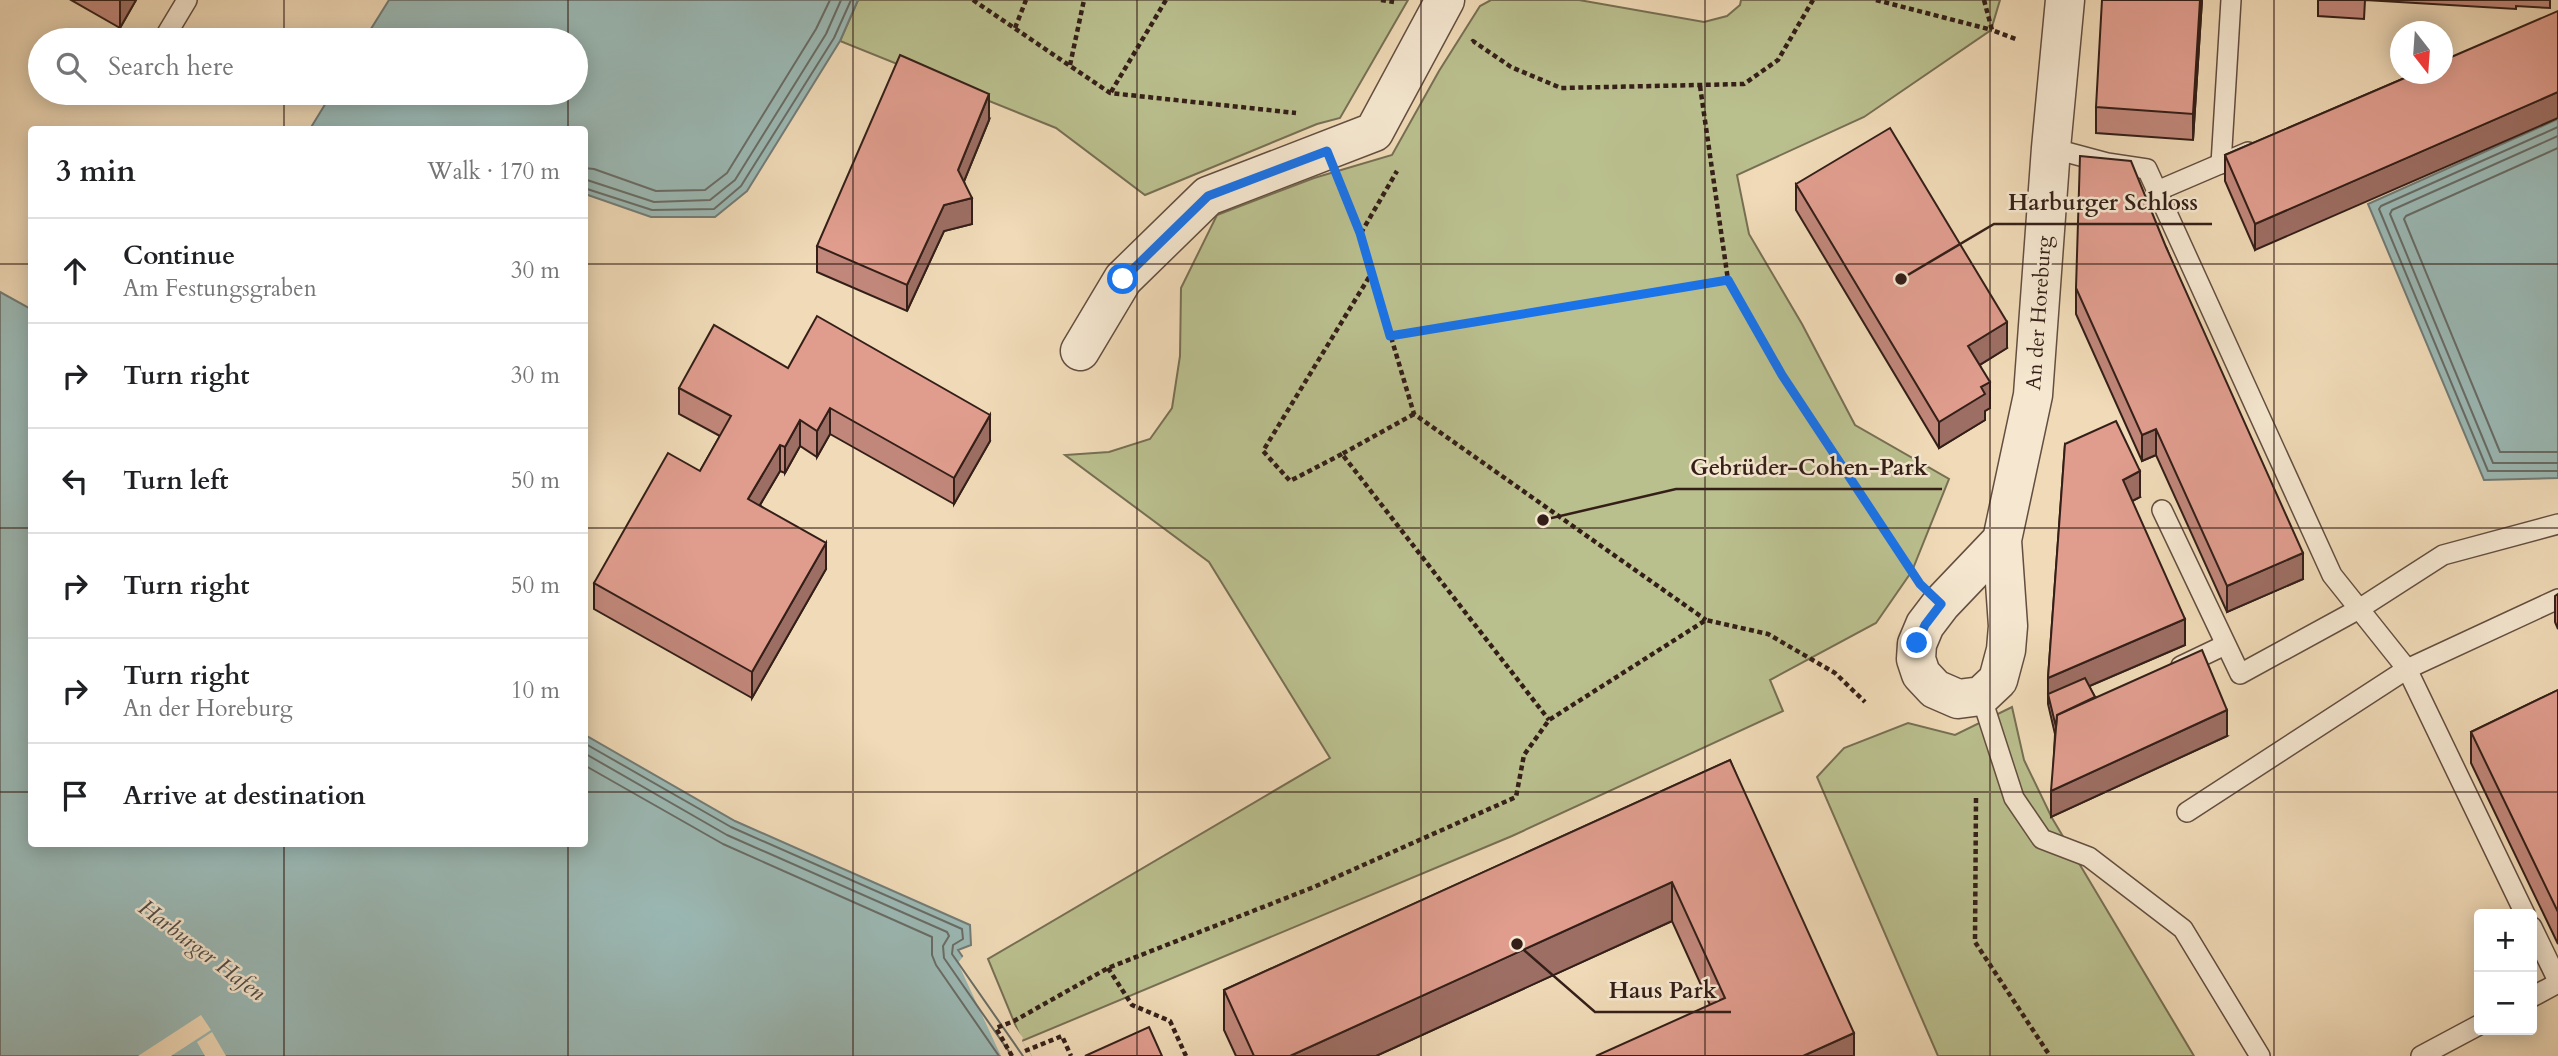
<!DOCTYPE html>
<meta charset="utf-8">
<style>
:root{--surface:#fff;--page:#f2f2f2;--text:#202124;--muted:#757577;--line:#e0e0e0}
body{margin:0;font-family:Cardo,serif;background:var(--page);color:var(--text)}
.controls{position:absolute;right:21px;bottom:21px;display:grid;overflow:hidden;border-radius:7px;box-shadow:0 4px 18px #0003}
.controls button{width:63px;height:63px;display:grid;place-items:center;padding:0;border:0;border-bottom:2px solid var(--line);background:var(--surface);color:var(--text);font:35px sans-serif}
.compass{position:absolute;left:2390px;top:21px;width:63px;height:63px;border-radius:50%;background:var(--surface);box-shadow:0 4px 18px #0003;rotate:163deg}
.stop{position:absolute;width:21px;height:21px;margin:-16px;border:5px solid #1a73e8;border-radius:50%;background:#fff}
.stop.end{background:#1a73e8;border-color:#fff;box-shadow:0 2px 7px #0008}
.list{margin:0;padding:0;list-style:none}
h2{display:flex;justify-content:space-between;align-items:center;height:91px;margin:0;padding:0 28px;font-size:30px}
h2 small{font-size:23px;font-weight:400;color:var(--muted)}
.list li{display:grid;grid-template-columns:46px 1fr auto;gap:21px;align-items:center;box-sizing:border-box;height:105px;padding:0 28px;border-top:2px solid var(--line)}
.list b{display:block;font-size:26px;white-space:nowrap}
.list p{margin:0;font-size:23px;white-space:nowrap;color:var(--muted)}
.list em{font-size:23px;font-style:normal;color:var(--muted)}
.icon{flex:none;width:38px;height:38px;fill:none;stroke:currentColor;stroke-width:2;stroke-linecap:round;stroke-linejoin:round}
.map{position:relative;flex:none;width:2558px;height:1056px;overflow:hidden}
.search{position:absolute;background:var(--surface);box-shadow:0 4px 18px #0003;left:28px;top:28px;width:560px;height:77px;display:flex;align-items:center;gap:18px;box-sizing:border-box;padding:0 24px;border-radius:38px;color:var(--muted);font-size:26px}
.panel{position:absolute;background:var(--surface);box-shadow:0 4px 18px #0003;left:28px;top:126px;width:560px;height:721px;border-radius:7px}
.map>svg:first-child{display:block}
.green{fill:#babf8e;stroke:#776f53;stroke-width:2}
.water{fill:#9bb9b5;stroke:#727b76;stroke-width:2}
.pier{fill:#f0dab7}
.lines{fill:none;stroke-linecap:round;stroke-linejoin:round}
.shore{stroke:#686c66;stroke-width:2}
.service-casing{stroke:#634e40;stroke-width:22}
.minor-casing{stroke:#634e40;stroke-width:41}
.path{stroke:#341f18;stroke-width:4.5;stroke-dasharray:5 3.5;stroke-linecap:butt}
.service{stroke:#f5e7d0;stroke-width:19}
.minor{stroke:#f5e7d0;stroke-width:38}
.wall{fill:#c1877a;stroke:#341f18;stroke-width:2}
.shaded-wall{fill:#9d6e63;stroke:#341f18;stroke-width:2}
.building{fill:#e09d8e;stroke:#341f18;stroke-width:2}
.route{stroke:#1a73e8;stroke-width:9}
.grid{fill:none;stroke:#341f18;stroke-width:2;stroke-opacity:0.55}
.labels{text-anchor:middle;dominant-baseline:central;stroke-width:5;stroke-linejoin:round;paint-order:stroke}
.street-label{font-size:21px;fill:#341f18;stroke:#f5e7d0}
.water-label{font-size:23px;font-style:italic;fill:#534d47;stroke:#f5e7d0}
.leader{fill:none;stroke:#341f18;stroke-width:2.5}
.callout-dot{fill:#341f18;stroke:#f5e7d0;stroke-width:2.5}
.callout-label{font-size:23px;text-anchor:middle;font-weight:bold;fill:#341f18;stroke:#f5e7d0;stroke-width:5;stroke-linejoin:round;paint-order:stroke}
</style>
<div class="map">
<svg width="2558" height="1056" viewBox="0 0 2558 1056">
<rect width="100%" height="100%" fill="#f0dab7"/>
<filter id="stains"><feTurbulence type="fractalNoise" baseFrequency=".00286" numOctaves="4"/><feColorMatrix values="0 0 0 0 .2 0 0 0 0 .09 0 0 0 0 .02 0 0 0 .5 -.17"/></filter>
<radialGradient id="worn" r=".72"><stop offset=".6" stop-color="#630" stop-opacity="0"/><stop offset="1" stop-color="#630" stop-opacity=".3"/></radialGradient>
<g class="green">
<polygon points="858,0 1408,0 1340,118 1317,124 1145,195 1056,128 840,41"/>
<polygon points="1491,0 1579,0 1704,22 1727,16 1740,5 1741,0 2000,0 1991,30 1864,117 1737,175 1749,234 1802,324 1855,425 1949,479 1912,571 1876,623 1770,680 1783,711 1512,836 1022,1041 988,959 1330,758 1209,562 1065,455 1109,452 1150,439 1172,408 1180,356 1181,288 1217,215 1314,178 1392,155 1439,71 1480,6"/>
<polygon points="2012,707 2024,760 2052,818 2194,1056 1938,1056 1817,777 1844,748 1908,723 1955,735"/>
</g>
<g class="water">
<polygon points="389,0 858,0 840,41 747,191 715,217 651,217 585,194 584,130 310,129 332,93 576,93 576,40 364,40"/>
<polygon points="2558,119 2558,478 2484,480 2368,204"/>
<polygon points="0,292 31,309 32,844 584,844 585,735 735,821 970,925 971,945 958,950 1031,1056 0,1056"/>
</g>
<g class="pier">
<polygon points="965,954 1023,1038 1022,1041 1032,1056 1001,1056 958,963"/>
<polygon points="201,1015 211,1030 171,1056 138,1056"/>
<polygon points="212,1032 226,1056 205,1056 197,1042"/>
</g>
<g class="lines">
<g class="shore">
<polyline points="2558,127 2381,206 2379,209 2488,471 2558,471"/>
<polyline points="2558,136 2392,210 2390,214 2493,463 2558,463"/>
<polyline points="2558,148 2406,216 2404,219 2500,452 2558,452"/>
<polyline points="584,168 594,169 656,191 705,190 727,173 816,29 830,0"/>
<polyline points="584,179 654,202 710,200 735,180 826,34 841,0"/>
<polyline points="584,188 652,210 714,209 741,186 834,38 851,0"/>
<polyline points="584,743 731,827 962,929 963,939 953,945 952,954 1023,1056"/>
<polyline points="584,753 727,835 947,932 949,936 943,946 944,958 1012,1056"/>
<polyline points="584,765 723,844 932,937 932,955 936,965 999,1056"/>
</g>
<defs>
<g id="service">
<polyline points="163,40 187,0"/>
<polyline points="2051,148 2107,163 2147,169 2332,575 2407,669 2525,914"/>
<polyline points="2221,164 2231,0"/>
<polyline points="2157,191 2248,152"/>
<polyline points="2162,510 2240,674 2359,609 2443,555 2558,524"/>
<polyline points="2181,666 2225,645"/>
<polyline points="1981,696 2014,798 2042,839 2089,857 2183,929 2260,1056"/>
<polyline points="2187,812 2407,669 2558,599"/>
<polyline points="2532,927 2558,981"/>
<polyline points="2532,997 2558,983"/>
<polyline points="2421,1056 2479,1025"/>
</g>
<g id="minor">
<polyline points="1080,351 1123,279 1208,196 1374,132 1445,0"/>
<polyline points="2002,540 1941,604 1925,625 1917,644 1916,659 1921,674 1935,689 1958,699 1981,696 1998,680 2006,650 2008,626 2002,540 2033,395 2051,148 2065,0"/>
</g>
</defs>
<use href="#service" class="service-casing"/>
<use href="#minor" class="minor-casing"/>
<g class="path">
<polyline points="973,0 1110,93 1296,113"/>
<polyline points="1381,0 1394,2"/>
<polyline points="1876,0 1992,30"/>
<polyline points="1984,0 1992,30 2018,40"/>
<polyline points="1015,28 1026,0"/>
<polyline points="1472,42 1473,41 1511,67 1561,88 1744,84 1778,60 1813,0"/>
<polyline points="1070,65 1084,0"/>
<polyline points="1700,86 1728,280"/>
<polyline points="1111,92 1166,0"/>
<polyline points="1344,192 1360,233 1414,414 1706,620"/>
<polyline points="1361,233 1397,171"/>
<polyline points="1390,336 1728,280 1782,375 1912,572"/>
<polyline points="1414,414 1342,454 1549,720"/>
<polyline points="1342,454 1290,481 1263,451 1371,274"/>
<polyline points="1976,798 1975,942 2050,1056"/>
<polyline points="1108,968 1132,1005 1170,1021 1186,1056"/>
<polyline points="1025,1051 1062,1036 1071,1056"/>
<polyline points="1012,1056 996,1028 1014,1021 1108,968 1314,887 1516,797 1524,755 1549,720 1706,620 1768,634 1835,673 1865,702"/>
</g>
<use href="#service" class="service"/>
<use href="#minor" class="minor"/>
</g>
<g class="wall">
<polygon points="71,0 136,0 120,28"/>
<polygon points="2202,0 2193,140 2096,133 2096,107"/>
<polygon points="2318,0 2550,0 2550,8 2516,6 2516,9 2365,0 2364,19 2318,16"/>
<polygon points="2414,74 2255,250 2225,181 2225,155"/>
<polygon points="989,120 964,181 972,224 944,231 907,311 817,272 817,246"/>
<polygon points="1796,184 2007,348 1980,365 1990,408 1985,411 1985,420 1939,448 1796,210"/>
<polygon points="2166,247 2303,579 2227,612 2156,455 2142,461 2076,314 2076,288"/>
<polygon points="788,368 990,441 954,504 830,434 817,457 800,446 785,473 780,471 760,505 826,569 752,698 594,609 594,583 700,471 720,436 679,414 679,388"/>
<polygon points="2065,444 2140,497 2132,501 2185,645 2089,686 2095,697 2227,736 2051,817 2055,734 2048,704 2048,678"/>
<polygon points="2558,594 2558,629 2555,622 2555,596"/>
<polygon points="2558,690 2558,944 2471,763 2471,732"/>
<polygon points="1730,760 1854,1056 1710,1005 1672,921 1376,1056 1236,1056 1224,1030 1224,990"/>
</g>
<g class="shaded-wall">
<polygon points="120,0 136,0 120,28"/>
<polygon points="2200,0 2202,0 2193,140 2193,114"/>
<polygon points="2558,92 2558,118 2255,250 2255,224"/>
<polygon points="989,94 989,120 958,196 958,170"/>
<polygon points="972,198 972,224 944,231 907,311 907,285 944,205"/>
<polygon points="2007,322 2007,348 1968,372 1968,346"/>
<polygon points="1990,382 1990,408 1985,411 1985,420 1939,448 1939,422 1981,387"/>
<polygon points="830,408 830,434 817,457 817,431"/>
<polygon points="990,415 990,441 954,504 954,478"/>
<polygon points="800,420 800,446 785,473 785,447"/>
<polygon points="2156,429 2156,455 2142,461 2142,435"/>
<polygon points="780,445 780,471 748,525 748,499"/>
<polygon points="2140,471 2140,497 2123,506 2123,480"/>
<polygon points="826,543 826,569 752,698 752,672"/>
<polygon points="2303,553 2303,579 2227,612 2227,586"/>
<polygon points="2185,619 2185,645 2050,703 2048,694 2048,678"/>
<polygon points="2227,710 2227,736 2051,817 2051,791"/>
<polygon points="1672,882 1672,921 1376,1056 1290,1056"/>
<polygon points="1854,1033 1854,1056 1803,1056"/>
</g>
<g class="building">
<polygon points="2102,0 2200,0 2193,114 2096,107"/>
<polygon points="2558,11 2558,92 2255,224 2225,155 2414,74 2442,74 2442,61"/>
<polygon points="900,55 989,94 958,170 972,198 944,205 907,285 817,246"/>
<polygon points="1890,128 2007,322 1968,346 1990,382 1981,387 1985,394 1939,422 1796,184"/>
<polygon points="2080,156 2131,161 2166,247 2303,553 2227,586 2156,429 2142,435 2076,288"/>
<polygon points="817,316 990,415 954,478 830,408 817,431 800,420 785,447 780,445 748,499 826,543 752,672 594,583 668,453 700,471 731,416 679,388 714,325 788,368"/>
<polygon points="2116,421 2140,471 2123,480 2185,619 2048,678 2065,444"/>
<polygon points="2202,650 2227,710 2051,791 2057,715"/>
<polygon points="2085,678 2095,697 2057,715 2056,727 2048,694"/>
<polygon points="2558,690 2558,912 2471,732"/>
<polygon points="1730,760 1854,1033 1803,1056 1596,1056 1725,998 1672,882 1290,1056 1254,1056 1224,990"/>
<polygon points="1149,1027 1162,1056 1085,1056"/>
</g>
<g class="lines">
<polyline class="route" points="1123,279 1208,196 1327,151 1360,233 1390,336 1728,280 1782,375 1920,584 1941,604 1925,625 1917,643"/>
</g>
<path class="grid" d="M284,0v40M568,0v40M853,0v1056M1137,0v1056M1421,0v1056M1705,0v1056M1990,0v1056M2274,0v1056M284,93v37M568,93v37M0,264h32M584,264h1974M0,528h32M584,528h1974M0,792h32M584,792h1974M284,844v212M568,844v212"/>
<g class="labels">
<g class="street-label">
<text transform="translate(2039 313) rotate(-86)">An der Horeburg</text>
</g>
<g class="water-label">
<text transform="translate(202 950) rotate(37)">Harburger Hafen</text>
</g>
</g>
<path class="leader" d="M1901 279L1994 224H2212M1543 520L1676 489H1942M1517 944L1595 1012H1731"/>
<g class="callout-dot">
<circle cx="1901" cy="279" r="7"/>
<circle cx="1543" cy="520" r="7"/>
<circle cx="1517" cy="944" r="7"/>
</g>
<g class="callout-label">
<text x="2103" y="210">Harburger Schloss</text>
<text x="1809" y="475">Gebrüder-Cohen-Park</text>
<text x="1663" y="998">Haus Park</text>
</g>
<rect width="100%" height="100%" filter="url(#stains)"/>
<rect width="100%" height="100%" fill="url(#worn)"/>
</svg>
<div class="controls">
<button>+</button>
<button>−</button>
</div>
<svg class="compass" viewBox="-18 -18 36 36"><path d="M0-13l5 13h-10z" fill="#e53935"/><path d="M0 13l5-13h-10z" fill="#757577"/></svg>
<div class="stop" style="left:1123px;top:279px"></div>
<div class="stop end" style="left:1917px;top:643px"></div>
<div class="search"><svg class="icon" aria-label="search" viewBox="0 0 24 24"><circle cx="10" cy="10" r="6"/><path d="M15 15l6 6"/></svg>Search here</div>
<section class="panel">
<h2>3 min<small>Walk · 170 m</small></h2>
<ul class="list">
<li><svg class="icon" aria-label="ahead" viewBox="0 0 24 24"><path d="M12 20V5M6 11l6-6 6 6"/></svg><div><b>Continue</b><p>Am Festungsgraben</p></div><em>30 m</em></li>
<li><svg class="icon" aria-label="right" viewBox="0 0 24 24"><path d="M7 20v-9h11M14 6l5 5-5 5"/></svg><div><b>Turn right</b></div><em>30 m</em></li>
<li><svg class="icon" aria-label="left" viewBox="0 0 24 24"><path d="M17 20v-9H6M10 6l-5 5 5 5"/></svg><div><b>Turn left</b></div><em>50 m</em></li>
<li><svg class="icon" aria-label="right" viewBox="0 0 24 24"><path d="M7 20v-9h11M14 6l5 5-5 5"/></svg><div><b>Turn right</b></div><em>50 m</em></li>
<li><svg class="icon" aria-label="right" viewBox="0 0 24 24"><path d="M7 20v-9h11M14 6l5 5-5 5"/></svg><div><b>Turn right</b><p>An der Horeburg</p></div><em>10 m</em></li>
<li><svg class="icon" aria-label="arrive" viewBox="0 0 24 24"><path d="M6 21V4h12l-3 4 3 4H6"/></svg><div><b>Arrive at destination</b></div></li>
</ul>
</section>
</div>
